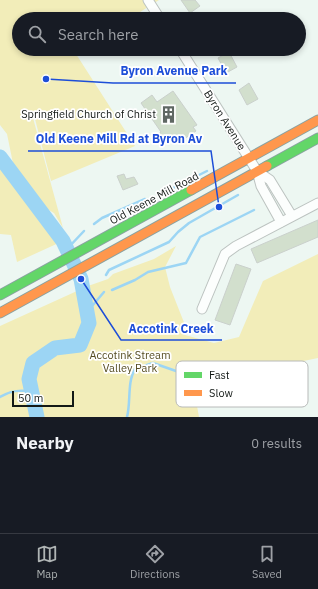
<!DOCTYPE html>
<style>
:root{--surface:#171b24;--page:#20242c;--text:#f1f3f6;--muted:#9ea1a6;--line:#363941;--accent:#afb4b4}
body{margin:0;font-family:"IBM Plex Sans",sans-serif;background:var(--page);color:var(--text)}
.scale{position:absolute;left:12px;bottom:10px;width:62px;box-sizing:border-box;padding-left:4px;border:2px solid #131916;border-top:0;font-size:11px;line-height:14px;white-space:nowrap;color:#131916;-webkit-text-stroke:3px #fff;paint-order:stroke}
.list{margin:0;padding:0;list-style:none}
h2{display:flex;justify-content:space-between;align-items:center;height:52px;margin:0;padding:0 16px;font-size:17px}
h2 small{font-size:13px;font-weight:400;color:var(--muted)}
.icon{flex:none;width:22px;height:22px;fill:none;stroke:currentColor;stroke-width:2;stroke-linecap:round;stroke-linejoin:round}
.map{position:relative;flex:none;width:318px;height:417px;overflow:hidden}
.search{position:absolute;background:var(--surface);box-shadow:0 2px 6px #0003;left:12px;right:12px;top:12px;height:44px;display:flex;align-items:center;gap:10px;box-sizing:border-box;padding:0 14px;border-radius:22px;color:var(--muted);font-size:15px}
.sheet{height:116px;background:var(--surface)}
nav{display:flex;justify-content:space-around;align-items:center;box-sizing:border-box;height:56px;border-top:1px solid var(--line);background:var(--surface);font-size:11px;color:var(--muted)}
nav a{display:grid;justify-items:center;gap:2px}
nav .on{color:var(--accent)}
.map>svg:first-child{display:block}
.green{fill:#f2edb9}
.lines{fill:none;stroke-linecap:round;stroke-linejoin:round}
.stream{stroke:#9cd5f4;stroke-width:2.5}
.river{stroke:#9cd5f4;stroke-width:15}
.building{fill:#d2dfcd;stroke:#cad0cc}
.street-casing{stroke:#bcc3c0;stroke-width:11}
.fast-casing{stroke:#8aa2a1;stroke-width:11}
.slow-casing{stroke:#8aa2a1;stroke-width:11}
.street{stroke:#fcfefd;stroke-width:9}
.fast{stroke:#63d668;stroke-width:9}
.slow{stroke:#ff974d;stroke-width:9}
.labels{text-anchor:middle;dominant-baseline:central;stroke-width:3.5;stroke-linejoin:round;paint-order:stroke}
.poi-label{font-size:11px;fill:#131916;stroke:#fff;text-anchor:end}
.street-label{font-size:11px;fill:#131916;stroke:#fff}
.park-label{font-size:11px;fill:#564d22;stroke:#fff}
.key{fill:#fff;stroke:#b8bab9;stroke-width:1}
.key-label{font-size:11px;fill:#131916}
.leader{fill:none;stroke:#1d4ed8;stroke-width:1.5}
.callout-dot{fill:#1d4ed8;stroke:#fff;stroke-width:1.5}
.callout-label{font-size:12px;text-anchor:middle;font-weight:bold;fill:#1d4ed8;stroke:#fff;stroke-width:3.5;stroke-linejoin:round;paint-order:stroke}
</style>
<div class="map">
<svg width="318" height="417" viewBox="0 0 318 417">
<rect width="100%" height="100%" fill="#edf7f2"/>
<g class="green">
<polygon points="0,0 159,0 129,19 19,19 19,49 83,49 76,54 135,146 51,181 35,119 33,118 63,228 54,213 37,203 63,241 17,262 11,235 0,234 0,158 17,183 7,134 0,125"/>
<polygon points="176,246 165,267 170,287 185,325 185,335 214,343 239,337 263,281 318,254 318,358 193,384 199,417 0,417 0,326 88,286 108,279 113,274 154,259"/>
</g>
<g class="lines">
<g class="stream">
<polyline points="157,193 173,188 207,171"/>
<polyline points="94,224 102,218 145,199"/>
<polyline points="67,249 84,231"/>
<polyline points="106,275 109,270 169,242 178,232 189,223 238,195"/>
<polyline points="112,290 135,280 148,272 186,263 200,237 254,210"/>
<polyline points="87,312 104,292"/>
<path d="M0,397c10,-6 19,-8 32,-5"/>
<path d="M127,417c4,-15 0,-35 8,-48l18,-6 23,8"/>
</g>
<polyline class="river" points="0,157 63,241 81,279 89,323 80,345 55,348 33,363 29,379 37,417"/>
</g>
<g class="building">
<polygon points="181,0 195,0 200,6 190,13"/>
<polygon points="229,52 237,67 226,73 218,58"/>
<polygon points="249,83 258,99 247,105 239,90"/>
<polygon points="173,91 197,125 193,127 196,131 184,139 181,135 169,142 166,138 160,142 156,136 161,132 141,103 152,95 157,102"/>
<polygon points="124,174 126,179 134,177 138,184 123,190 117,176"/>
<polygon points="318,220 318,237 257,263 251,249"/>
<polygon points="236,264 251,269 230,325 215,320"/>
</g>
<g class="lines">
<defs>
<g id="street">
<polyline points="148,0 160,19"/>
<polyline points="180,49 257,171 270,180 292,216"/>
<polyline points="257,171 261,186 281,222"/>
<polyline points="202,309 225,254 236,246 318,203"/>
</g>
<g id="fast">
<polyline points="267,166 318,138"/>
<polyline points="0,295 191,190"/>
</g>
<g id="slow">
<polyline points="191,190 318,120"/>
<polyline points="0,313 267,166"/>
</g>
</defs>
<use href="#street" class="street-casing"/>
<use href="#fast" class="fast-casing"/>
<use href="#slow" class="slow-casing"/>
<use href="#street" class="street"/>
<use href="#fast" class="fast"/>
<use href="#slow" class="slow"/>
</g>
<defs>
<symbol id="building-bare" viewBox="-9 -9 18 18"><path d="M-4-6H4V6H1V3H-1V6H-4ZM-2.5-4.3h1.7v1.8h-1.7ZM.8-4.3h1.7v1.8H.8ZM-2.5-1h1.7V.8h-1.7ZM.8-1h1.7V.8H.8Z" fill="#5f6763" stroke="#fff" stroke-width="2.5" paint-order="stroke"/></symbol>
</defs>
<g fill-rule="evenodd">
<use href="#building-bare" x="156" y="102" width="25" height="25"/>
</g>
<g class="labels">
<g class="poi-label">
<text x="156" y="114">Springfield Church of Christ</text>
</g>
<g class="street-label">
<text transform="translate(225 120) rotate(58)">Byron Avenue</text>
<text transform="translate(154 198) rotate(-28)">Old Keene Mill Road</text>
</g>
<g class="park-label">
<text x="130" y="355">Accotink Stream<tspan x="130" dy="13">Valley Park</tspan></text>
</g>
</g>
<rect x="176" y="361" width="132" height="46" rx="6" class="key"/>
<rect x="184" y="372" width="18" height="6" fill="#63d668"/>
<rect x="184" y="390" width="18" height="6" fill="#ff974d"/>
<g class="key-label">
<text x="209" y="379">Fast</text>
<text x="209" y="397">Slow</text>
</g>
<path class="leader" d="M46 79L113 83H236M219 207L211 151H28M81 279L121 340H222"/>
<g class="callout-dot">
<circle cx="46" cy="79" r="4"/>
<circle cx="219" cy="207" r="4"/>
<circle cx="81" cy="279" r="4"/>
</g>
<g class="callout-label">
<text x="174" y="75">Byron Avenue Park</text>
<text x="119" y="143">Old Keene Mill Rd at Byron Av</text>
<text x="171" y="333">Accotink Creek</text>
</g>
</svg>
<div class="scale">50 m</div>
<div class="search"><svg class="icon" aria-label="search" viewBox="0 0 24 24"><circle cx="10" cy="10" r="6"/><path d="M15 15l6 6"/></svg>Search here</div>
</div>
<section class="sheet">
<h2>Nearby<small>0 results</small></h2>
<ul class="list">
</ul>
</section>
<nav>
<a class="on"><svg class="icon" aria-label="map" viewBox="0 0 24 24"><path d="M3 6l6-2 6 2 6-2v14l-6 2-6-2-6 2zM9 4v14M15 6v14"/></svg>Map</a>
<a><svg class="icon" aria-label="directions" viewBox="0 0 24 24"><path d="M12 3l9 9-9 9-9-9zM9 14v-3h6M13 9l2 2-2 2"/></svg>Directions</a>
<a><svg class="icon" aria-label="saved" viewBox="0 0 24 24"><path d="M7 4h10v16l-5-4-5 4z"/></svg>Saved</a>
</nav>
